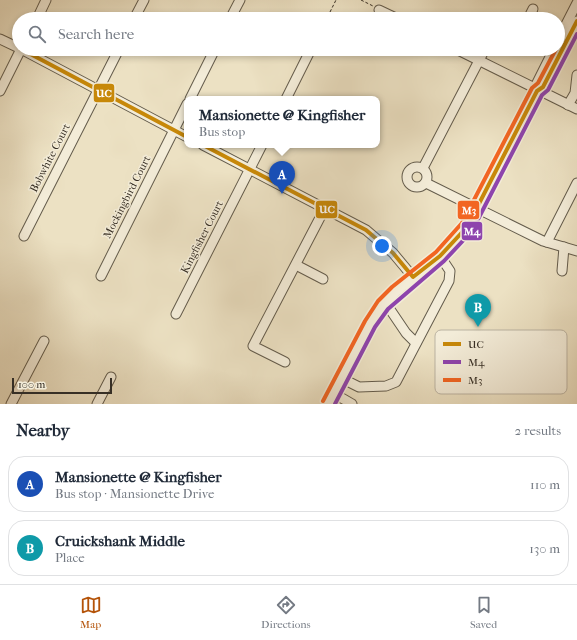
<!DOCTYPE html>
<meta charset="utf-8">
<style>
:root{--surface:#fff;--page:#f2f2f3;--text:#1f2937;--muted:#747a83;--line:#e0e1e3;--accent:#b45309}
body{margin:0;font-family:"IM FELL French Canon",serif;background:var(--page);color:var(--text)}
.scale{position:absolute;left:12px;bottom:10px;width:100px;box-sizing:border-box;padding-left:4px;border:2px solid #372f25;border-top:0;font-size:11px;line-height:14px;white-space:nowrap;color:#372f25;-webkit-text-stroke:3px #f3ecd8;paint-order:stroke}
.you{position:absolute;left:382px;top:246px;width:14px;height:14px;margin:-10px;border:3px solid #fff;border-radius:50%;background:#1a73e8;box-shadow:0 0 0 6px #1a73e833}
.badge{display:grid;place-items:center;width:26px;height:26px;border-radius:50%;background:var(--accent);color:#fff;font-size:13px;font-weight:700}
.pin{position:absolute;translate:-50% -33px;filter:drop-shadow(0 1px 2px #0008)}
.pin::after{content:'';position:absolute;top:21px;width:14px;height:12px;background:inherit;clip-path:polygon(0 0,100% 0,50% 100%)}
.popup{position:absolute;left:184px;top:96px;width:196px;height:52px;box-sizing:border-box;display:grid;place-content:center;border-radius:8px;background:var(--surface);filter:drop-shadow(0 1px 3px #0005);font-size:13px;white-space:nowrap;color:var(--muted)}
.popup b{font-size:15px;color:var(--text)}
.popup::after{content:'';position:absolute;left:50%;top:100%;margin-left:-8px;border:8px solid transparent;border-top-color:var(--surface)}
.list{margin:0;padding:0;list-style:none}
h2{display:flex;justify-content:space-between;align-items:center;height:52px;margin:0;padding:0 16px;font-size:17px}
h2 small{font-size:13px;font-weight:400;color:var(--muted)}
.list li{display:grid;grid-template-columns:26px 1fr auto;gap:12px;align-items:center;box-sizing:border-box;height:56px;margin:0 8px 8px;padding:0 8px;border:1px solid var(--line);border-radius:16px}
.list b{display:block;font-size:15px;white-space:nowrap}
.list p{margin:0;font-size:13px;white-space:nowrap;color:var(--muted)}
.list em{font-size:13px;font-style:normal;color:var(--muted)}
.icon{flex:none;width:22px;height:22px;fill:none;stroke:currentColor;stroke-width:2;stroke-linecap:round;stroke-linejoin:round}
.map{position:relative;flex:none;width:577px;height:404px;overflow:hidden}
.search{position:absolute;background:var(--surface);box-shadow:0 2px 6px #0003;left:12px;right:12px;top:12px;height:44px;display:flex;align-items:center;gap:10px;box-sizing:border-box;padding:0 14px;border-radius:22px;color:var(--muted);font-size:15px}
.sheet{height:180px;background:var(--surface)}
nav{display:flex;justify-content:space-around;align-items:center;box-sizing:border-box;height:56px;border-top:1px solid var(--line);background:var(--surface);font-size:11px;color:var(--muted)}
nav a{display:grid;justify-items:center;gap:2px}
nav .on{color:var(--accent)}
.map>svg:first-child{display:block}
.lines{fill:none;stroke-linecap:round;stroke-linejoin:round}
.minor-casing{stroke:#645c4c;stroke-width:11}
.path{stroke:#372f25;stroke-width:1;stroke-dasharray:3 2;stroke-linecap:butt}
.minor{stroke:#f3ecd8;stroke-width:9}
.bus-1-casing{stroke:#f3ecd8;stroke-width:7}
.bus-2-casing{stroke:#f3ecd8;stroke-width:7}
.bus-3-casing{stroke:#f3ecd8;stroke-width:7}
.bus-1{stroke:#c78809;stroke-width:4}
.bus-2{stroke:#8e44ad;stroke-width:4}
.bus-3{stroke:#f26522;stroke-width:4}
.labels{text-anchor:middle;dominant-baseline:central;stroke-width:3;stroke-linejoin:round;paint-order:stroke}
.street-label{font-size:11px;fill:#372f25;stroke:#f3ecd8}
.key{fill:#f3ecd8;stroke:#bbb3a2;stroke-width:1}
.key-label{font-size:11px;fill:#372f25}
.line-badge{stroke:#f3ecd8;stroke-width:1.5}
.badge-label{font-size:11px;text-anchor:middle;font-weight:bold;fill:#fff}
</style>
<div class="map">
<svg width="577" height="404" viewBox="0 0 577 404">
<rect width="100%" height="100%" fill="#ece1c3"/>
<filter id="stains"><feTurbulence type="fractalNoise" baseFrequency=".005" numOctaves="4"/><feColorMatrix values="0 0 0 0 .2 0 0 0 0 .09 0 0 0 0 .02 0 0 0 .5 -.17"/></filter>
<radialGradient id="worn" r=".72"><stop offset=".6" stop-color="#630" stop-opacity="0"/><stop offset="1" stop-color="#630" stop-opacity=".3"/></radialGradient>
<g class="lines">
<defs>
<g id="minor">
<polyline points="379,10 398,19"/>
<polyline points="37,19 46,0"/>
<polyline points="134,19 144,0"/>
<polyline points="230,19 240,0"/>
<polyline points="327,19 327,18"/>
<polyline points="528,19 533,9"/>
<polyline points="0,39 19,48"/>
<polyline points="558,40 577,3"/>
<polyline points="21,49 187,137"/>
<polyline points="456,49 577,109"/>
<polyline points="0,91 21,49"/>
<polyline points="537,91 537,83 554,49"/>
<polyline points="190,99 215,49"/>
<polyline points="286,99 311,49"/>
<polyline points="568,105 575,93 577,75"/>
<polyline points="203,145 366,230 393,253 413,277"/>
<circle cx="417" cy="177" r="10"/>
<polyline points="423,168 485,49"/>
<polyline points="426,183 543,241 577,251"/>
<polyline points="24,236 119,49"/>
<polyline points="547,242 577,183"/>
<polyline points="296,265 323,279"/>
<polyline points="562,271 564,247"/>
<polyline points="101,276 187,104"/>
<polyline points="385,302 406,333 416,343"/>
<polyline points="176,314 262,145"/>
<polyline points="285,362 253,346 325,208"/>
<polyline points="341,378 359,387 386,386 396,382 449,281 450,271 440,256"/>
<polyline points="333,393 352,404"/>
<polyline points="11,404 44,341"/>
<polyline points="97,404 111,377"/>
<polyline points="328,404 370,324 383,305 396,292 440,256 467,227 478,208 537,91 543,87 577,21"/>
</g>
</defs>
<use href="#minor" class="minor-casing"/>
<g class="path">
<polyline points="361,0 373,6"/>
<polyline points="330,12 336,0"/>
</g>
<use href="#minor" class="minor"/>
<defs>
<g id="bus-1">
<polyline points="21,49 187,137"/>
<polyline points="203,145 366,230 393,253 413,277 440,256 467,227 537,91 543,87 577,21"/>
</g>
<polyline id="bus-2" points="335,404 375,327 388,309 444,261 472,231 542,95 548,90 577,34"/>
<polyline id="bus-3" points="323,401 365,321 378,301 392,287 436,252 462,223 532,88 538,83 556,49"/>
</defs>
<use href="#bus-1" class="bus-1-casing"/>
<use href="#bus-2" class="bus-2-casing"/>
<use href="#bus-3" class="bus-3-casing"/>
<use href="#bus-1" class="bus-1"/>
<use href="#bus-2" class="bus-2"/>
<use href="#bus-3" class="bus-3"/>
</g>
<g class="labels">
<g class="street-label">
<text transform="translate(50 158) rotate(-63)">Bobwhite Court</text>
<text transform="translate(127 197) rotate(-63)">Mockingbird Court</text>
<text transform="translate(202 237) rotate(-63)">Kingfisher Court</text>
</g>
</g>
<rect x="435" y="330" width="132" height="64" rx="6" class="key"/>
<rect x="443" y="342" width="18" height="4" fill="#c78809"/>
<rect x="443" y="360" width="18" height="4" fill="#8e44ad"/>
<rect x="443" y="378" width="18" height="4" fill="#f26522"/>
<g class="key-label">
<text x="468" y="348">UC</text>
<text x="468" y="366">M4</text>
<text x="468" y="384">M3</text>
</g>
<g class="line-badge">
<rect x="93" y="83" width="22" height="20" rx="4" fill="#c78809"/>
<rect x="315" y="200" width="23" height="19" rx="4" fill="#c78809"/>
<rect x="457" y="200" width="23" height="20" rx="4" fill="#f26522"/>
<rect x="461" y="221" width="22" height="20" rx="4" fill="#8e44ad"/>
</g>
<g class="badge-label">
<text x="104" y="97">UC</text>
<text x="327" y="213">UC</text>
<text x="469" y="214">M3</text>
<text x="472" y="235">M4</text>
</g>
<rect width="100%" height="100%" filter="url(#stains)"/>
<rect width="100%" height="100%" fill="url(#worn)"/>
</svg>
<div class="scale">100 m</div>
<div class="you"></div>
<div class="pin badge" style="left:282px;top:194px;background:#1a4fb4">A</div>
<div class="popup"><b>Mansionette @ Kingfisher</b>Bus stop</div>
<div class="pin badge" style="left:478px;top:327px;background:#0f9aa8">B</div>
<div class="search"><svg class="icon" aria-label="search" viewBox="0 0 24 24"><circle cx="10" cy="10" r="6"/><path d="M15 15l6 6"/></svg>Search here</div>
</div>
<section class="sheet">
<h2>Nearby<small>2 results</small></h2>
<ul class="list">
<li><span class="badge" style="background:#1a4fb4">A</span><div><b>Mansionette @ Kingfisher</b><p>Bus stop · Mansionette Drive</p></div><em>110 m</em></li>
<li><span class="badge" style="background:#0f9aa8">B</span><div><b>Cruickshank Middle</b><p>Place</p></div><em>130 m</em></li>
</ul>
</section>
<nav>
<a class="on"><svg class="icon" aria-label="map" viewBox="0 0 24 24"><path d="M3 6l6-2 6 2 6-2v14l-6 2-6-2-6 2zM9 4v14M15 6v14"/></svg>Map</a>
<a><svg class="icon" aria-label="directions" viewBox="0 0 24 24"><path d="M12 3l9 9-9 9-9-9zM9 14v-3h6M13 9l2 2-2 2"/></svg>Directions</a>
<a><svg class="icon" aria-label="saved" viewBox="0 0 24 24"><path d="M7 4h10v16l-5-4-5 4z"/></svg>Saved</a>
</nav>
